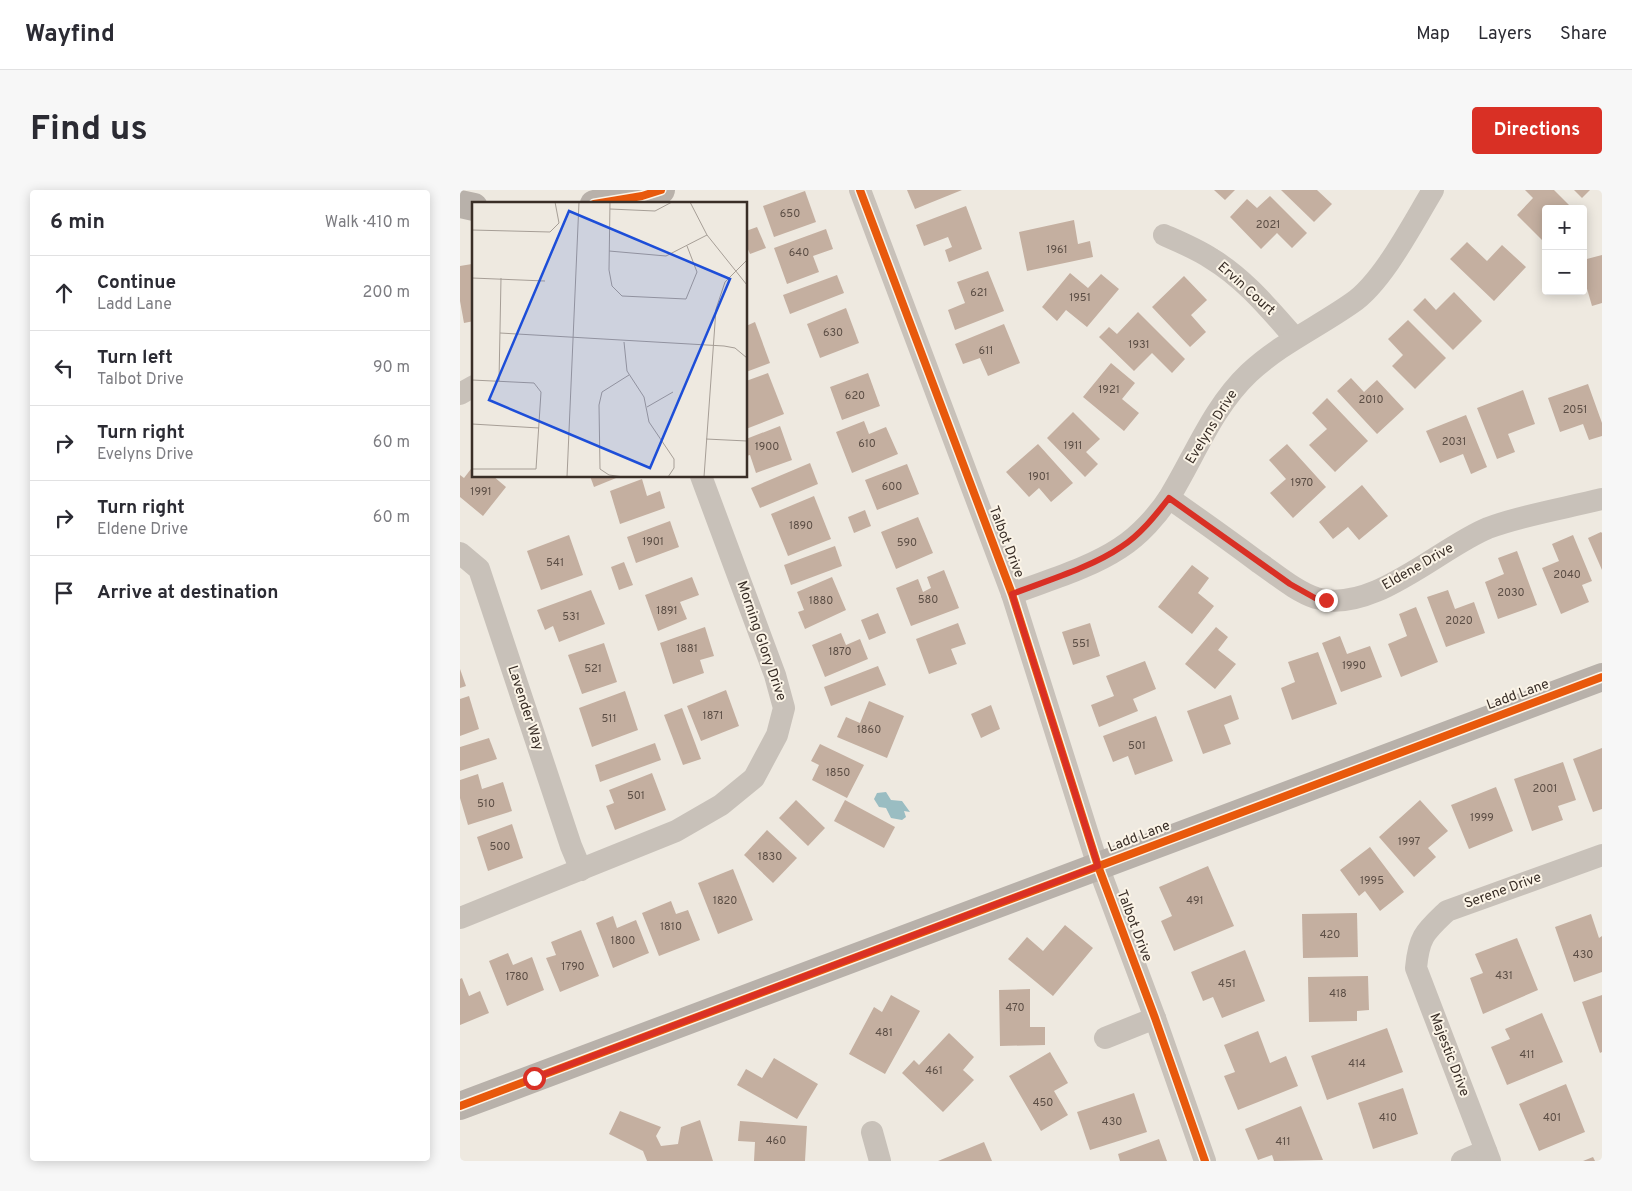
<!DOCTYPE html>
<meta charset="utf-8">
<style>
:root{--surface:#fff;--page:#f7f7f7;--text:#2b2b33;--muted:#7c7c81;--line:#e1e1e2;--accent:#d93025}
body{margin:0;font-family:Overpass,sans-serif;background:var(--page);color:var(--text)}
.controls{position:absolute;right:15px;top:15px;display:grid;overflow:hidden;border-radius:5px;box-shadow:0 2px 12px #0003}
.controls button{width:45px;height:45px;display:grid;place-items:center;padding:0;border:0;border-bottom:1px solid var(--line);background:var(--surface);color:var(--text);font:25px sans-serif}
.stop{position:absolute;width:15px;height:15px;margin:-11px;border:4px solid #d93025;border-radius:50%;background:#fff}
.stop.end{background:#d93025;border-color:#fff;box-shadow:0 1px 5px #0008}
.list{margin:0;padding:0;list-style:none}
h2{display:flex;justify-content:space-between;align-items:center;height:65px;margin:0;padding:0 20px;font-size:21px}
h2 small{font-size:16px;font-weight:400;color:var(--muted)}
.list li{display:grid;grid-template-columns:32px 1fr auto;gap:15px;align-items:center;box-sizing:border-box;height:75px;padding:0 20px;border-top:1px solid var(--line)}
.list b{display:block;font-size:19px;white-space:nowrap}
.list p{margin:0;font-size:16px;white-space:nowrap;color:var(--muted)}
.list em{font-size:16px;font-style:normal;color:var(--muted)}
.icon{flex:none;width:28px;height:28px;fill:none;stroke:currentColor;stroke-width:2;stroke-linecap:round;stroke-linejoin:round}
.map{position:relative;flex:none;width:1142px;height:971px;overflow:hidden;border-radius:5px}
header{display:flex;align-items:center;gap:30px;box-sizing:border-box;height:70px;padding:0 25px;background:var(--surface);border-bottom:1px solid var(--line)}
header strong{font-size:24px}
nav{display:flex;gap:28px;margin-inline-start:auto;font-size:18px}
.intro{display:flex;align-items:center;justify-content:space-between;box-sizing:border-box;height:120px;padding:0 30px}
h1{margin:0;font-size:35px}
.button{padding:12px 22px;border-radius:5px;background:var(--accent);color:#fff;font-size:18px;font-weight:700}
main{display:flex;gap:30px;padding:0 30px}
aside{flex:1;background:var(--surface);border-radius:5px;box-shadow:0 2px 12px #0003}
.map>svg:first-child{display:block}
.water{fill:#9abdc2}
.building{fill:#c4afa0}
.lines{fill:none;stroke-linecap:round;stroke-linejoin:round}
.street{stroke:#c8c1b9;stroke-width:22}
.secondary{stroke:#b8b1aa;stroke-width:28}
.cycleway-casing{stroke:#fbf4e7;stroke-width:11}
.cycleway{stroke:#e8590c;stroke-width:8}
.route{stroke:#d93025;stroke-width:6}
.labels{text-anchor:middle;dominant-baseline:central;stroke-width:4;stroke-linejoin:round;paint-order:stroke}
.number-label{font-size:11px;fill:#5c4e45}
.street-label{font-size:14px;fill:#392e27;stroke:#fbf4e7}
.inset-road{fill:none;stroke:#a69e96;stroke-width:1}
.view{fill:#1d4ed8;fill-opacity:0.15;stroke:#1d4ed8;stroke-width:2.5}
.inset-edge{fill:none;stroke:#392e27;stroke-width:2.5}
</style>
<header>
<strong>Wayfind</strong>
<nav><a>Map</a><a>Layers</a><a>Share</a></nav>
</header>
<div class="intro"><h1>Find us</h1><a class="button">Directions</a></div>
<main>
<aside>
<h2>6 min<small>Walk · 410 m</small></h2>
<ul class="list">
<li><svg class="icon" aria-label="ahead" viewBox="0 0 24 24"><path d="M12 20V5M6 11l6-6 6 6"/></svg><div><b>Continue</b><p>Ladd Lane</p></div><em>200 m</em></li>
<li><svg class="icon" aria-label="left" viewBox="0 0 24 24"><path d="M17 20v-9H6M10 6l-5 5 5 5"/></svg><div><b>Turn left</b><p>Talbot Drive</p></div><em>90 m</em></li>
<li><svg class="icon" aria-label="right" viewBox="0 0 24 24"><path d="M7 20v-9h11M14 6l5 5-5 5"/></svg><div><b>Turn right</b><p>Evelyns Drive</p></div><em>60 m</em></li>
<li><svg class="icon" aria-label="right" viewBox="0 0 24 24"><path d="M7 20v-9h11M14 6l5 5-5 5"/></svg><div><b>Turn right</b><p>Eldene Drive</p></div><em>60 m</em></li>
<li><svg class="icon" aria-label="arrive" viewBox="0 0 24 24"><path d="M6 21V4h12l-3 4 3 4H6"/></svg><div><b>Arrive at destination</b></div></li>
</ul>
</aside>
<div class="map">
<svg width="1142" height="971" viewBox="0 0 1142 971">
<rect width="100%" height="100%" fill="#eee9e0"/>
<polygon class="water" points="426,602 431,610 442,611 450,622 444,621 446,627 442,630 431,628 426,618 419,617 414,609 417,603"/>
<g class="building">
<polygon points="447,0 502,0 455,19"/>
<polygon points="754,0 775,0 765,10"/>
<polygon points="821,0 857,0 872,14 854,32"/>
<polygon points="1065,0 1094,0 1113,19 1086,19 1086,50 1084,52 1057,25 1073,8"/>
<polygon points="1114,0 1130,0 1122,8"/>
<polygon points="345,1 356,32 314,47 303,16"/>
<polygon points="810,6 847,43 832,58 817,43 801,59 770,27 787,9 797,18"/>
<polygon points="506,16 522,59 489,72 485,60 492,57 488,47 464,56 456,35"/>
<polygon points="614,30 618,54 630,51 633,67 567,81 559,42"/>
<polygon points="297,37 306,58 290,64 286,55 286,41"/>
<polygon points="366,39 373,59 353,66 359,82 327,94 314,58"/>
<polygon points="1007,52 1027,71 1042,55 1066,77 1034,111 990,69"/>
<polygon points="1142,65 1142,113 1132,116 1123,85 1123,70"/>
<polygon points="12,74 14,81 14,131 4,133 0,111 0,76"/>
<polygon points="528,81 544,121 495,140 488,120 505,113 497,92"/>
<polygon points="610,83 628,98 641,84 659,99 627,137 606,120 597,131 582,117"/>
<polygon points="377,85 384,103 330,124 323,105"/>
<polygon points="724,86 747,110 731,125 746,142 730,157 692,117"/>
<polygon points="994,102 1022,131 993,160 953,120 965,108 976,120"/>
<polygon points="386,118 399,153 360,168 347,134"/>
<polygon points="678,122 725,169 712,183 692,163 674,181 639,147 649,137 657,144"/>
<polygon points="948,130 986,168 955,199 932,176 943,165 928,149"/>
<polygon points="295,132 310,173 286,182 286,136"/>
<polygon points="544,134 560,173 528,186 520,168 503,174 495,154"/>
<polygon points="651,173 675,193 662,209 679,223 664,241 623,207"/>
<polygon points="308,183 324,224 286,239 286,191"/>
<polygon points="408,183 420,216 382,230 370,197"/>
<polygon points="891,188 904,202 917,190 944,219 917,244 877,201"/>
<polygon points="1128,194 1142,233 1142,246 1129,250 1123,234 1100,242 1088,208"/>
<polygon points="1063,200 1075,234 1048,244 1055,262 1037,269 1017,218"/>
<polygon points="867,208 908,251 875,282 849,255 867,239 852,223"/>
<polygon points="613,222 640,249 626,262 638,274 625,287 587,248"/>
<polygon points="1006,225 1027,277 1011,284 1003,264 980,273 966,241"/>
<polygon points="404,231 409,244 426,237 438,264 392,283 376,242"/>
<polygon points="320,236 332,270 296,283 290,265 286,266 286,249"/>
<polygon points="578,254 613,293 591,312 579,298 569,307 546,282"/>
<polygon points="827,254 866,297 833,328 810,303 826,289 809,270"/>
<polygon points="350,273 358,294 300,318 291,298"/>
<polygon points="447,274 459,304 417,320 405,290"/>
<polygon points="14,275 14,286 33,286 46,297 23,326 0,307 0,285 4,288"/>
<polygon points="130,286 161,286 134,297"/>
<polygon points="182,289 187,306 200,301 205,318 160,334 150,301"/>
<polygon points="902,295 928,326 899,350 888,337 873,349 859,332"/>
<polygon points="354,306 371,349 328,366 311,324"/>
<polygon points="405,320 411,336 394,343 388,327"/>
<polygon points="458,327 473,363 436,379 421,342"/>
<polygon points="210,331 219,357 176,373 167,347"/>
<polygon points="1141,342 1142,343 1142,380 1128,348"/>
<polygon points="109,345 123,385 81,400 67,361"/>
<polygon points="1113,345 1132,391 1122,395 1129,412 1101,424 1082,378 1099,371 1092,354"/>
<polygon points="375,356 382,376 331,395 324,375"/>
<polygon points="1057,361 1077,415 1038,429 1025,392 1044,384 1038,368"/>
<polygon points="164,372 173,395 159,400 151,377"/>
<polygon points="732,375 749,388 738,403 754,416 732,444 698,417"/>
<polygon points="484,380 499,418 451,436 436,398 458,389 463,402 471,398 467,387"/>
<polygon points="232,387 239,405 220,412 227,429 198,441 185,405"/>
<polygon points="372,387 386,420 345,439 338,422 344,420 337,402"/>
<polygon points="131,400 145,434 99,452 93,436 85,440 77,420"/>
<polygon points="988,400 995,419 1014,412 1025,443 986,457 967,407"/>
<polygon points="956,417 978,472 941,487 928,454 947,446 939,424"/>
<polygon points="418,423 426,443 409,450 401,430"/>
<polygon points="498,433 506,454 491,459 497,474 469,484 456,449"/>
<polygon points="630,433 640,466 613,475 602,442"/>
<polygon points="245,437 254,466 240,470 244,483 213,494 200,453"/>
<polygon points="756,437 768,447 758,460 776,474 755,499 725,474"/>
<polygon points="381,443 386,455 400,449 408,469 365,487 352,455"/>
<polygon points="880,446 887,464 910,456 922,487 881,502 862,453"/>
<polygon points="144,453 157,492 122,504 108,465"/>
<polygon points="858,462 877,514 832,530 821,498 835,492 828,472"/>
<polygon points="685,471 696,499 673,509 678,521 639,537 631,515 654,506 646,486"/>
<polygon points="418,476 426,495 371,516 364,497"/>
<polygon points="0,479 6,496 0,498"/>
<polygon points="266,500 279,536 241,551 227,516"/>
<polygon points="165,501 178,540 132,557 119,518"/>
<polygon points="771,505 779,529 764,535 771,554 743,564 727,521"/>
<polygon points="9,506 19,539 0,546 0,509"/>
<polygon points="409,511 444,526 427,568 377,547 386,527 400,533"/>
<polygon points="531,515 540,539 521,548 511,524"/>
<polygon points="222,518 241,569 223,575 204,525"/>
<polygon points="696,526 713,571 675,585 668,566 653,572 643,546"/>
<polygon points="29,548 37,569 0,581 0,557"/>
<polygon points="195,553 201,570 140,592 135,575"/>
<polygon points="360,554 404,575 387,608 352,590 359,575 351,571"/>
<polygon points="1142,558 1142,619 1133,622 1113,569"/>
<polygon points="1103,572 1116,610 1098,616 1103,630 1072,641 1054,589"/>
<polygon points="192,583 206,620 155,640 146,616 154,613 149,600"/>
<polygon points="18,584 22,599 43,592 52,621 8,635 0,608 0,590"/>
<polygon points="1036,597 1053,641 1009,659 991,615"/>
<polygon points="336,610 365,638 348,656 319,628"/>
<polygon points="385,610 435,637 424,658 374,631"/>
<polygon points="960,610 988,641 968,658 976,667 954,687 919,647"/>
<polygon points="52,634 63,668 28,681 17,647"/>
<polygon points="307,640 337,668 313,693 284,665"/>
<polygon points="910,657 944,702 920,721 905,701 899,706 880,680"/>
<polygon points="748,676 774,736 714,761 701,731 712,726 699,697"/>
<polygon points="273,679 293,730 258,744 238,693"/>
<polygon points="211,711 216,724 228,720 240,750 199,766 182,723"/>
<polygon points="897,723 898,767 843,768 842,724"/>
<polygon points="1131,724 1139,748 1142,746 1142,782 1114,792 1095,737"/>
<polygon points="153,726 157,738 176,730 189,763 153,778 136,733"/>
<polygon points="605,735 633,758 593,806 548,769 567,747 583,761"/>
<polygon points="121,740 139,786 100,802 86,768 96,765 91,752"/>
<polygon points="1057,748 1078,800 1023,824 1010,788 1023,783 1015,764"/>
<polygon points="785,760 805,811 762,828 753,807 743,811 731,782"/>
<polygon points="48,763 53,775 72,767 84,800 47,816 29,771"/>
<polygon points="908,786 909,820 897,821 897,831 849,832 848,787"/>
<polygon points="2,788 9,806 20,801 29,823 0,835 0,789"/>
<polygon points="570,799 570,837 585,837 585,855 540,856 539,800"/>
<polygon points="431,805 460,821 425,884 389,864 414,817 422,822"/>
<polygon points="1142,805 1142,862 1140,863 1122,812"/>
<polygon points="1082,823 1103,872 1047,895 1031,857 1050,849 1045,839"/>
<polygon points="927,838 943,882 867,910 851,866"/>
<polygon points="798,841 810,873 826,866 838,896 778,920 764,886 775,882 764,855"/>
<polygon points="489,843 514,867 503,880 514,890 483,922 442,883 454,870 459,875"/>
<polygon points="590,862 608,893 594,901 608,925 581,941 549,886"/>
<polygon points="314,868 358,894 337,929 277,895 286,879 302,888"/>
<polygon points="1106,894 1125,942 1079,961 1059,914"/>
<polygon points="943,898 958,944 913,959 898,913"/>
<polygon points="674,903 687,942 630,960 617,922"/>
<polygon points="841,916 863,970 814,971 812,965 798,970 785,939"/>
<polygon points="160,921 201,937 196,946 201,956 218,954 221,937 240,930 253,971 187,971 183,961 149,944"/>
<polygon points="280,931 347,936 345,971 294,971 295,952 278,951"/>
<polygon points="699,949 707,971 660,971 658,964"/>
<polygon points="524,952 532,971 478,971"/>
<polygon points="1133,967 1135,971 1123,971"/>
</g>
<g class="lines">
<g class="street">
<polyline points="400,0 552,404 638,676 695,828 745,971"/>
<path d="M704,45c16,7 33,14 48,24 33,20 58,51 83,79"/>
<polyline points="0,204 14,196"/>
<path d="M709,308c30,21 60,42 89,64 18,12 37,29 58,36 56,17 123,-50 172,-70 34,-13 78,-20 114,-29"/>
<polyline points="0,363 19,379 111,656 121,680"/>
<path d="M552,404c36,-14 76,-25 108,-46 19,-12 38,-33 50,-52 25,-41 43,-89 79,-123 31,-29 69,-46 103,-70 31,-21 61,-80 81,-113"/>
<polyline points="0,728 216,641 261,615 294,588 317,545 324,518 315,485 241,286"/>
<polyline points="645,848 695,828"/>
<polyline points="412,942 420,971"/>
<polyline points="1002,971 1026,961"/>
<path d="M1030,971l-74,-193c3,-32 9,-36 31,-57l155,-56"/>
</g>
<g class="secondary">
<polyline points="0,14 14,17"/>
<polyline points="134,14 182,6 201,0"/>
<polyline points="0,916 1142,487"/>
</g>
<defs>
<g id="cycleway">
<polyline points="400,0 552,404 638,676 695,828 745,971"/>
<polyline points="134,14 182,6 201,0"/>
<polyline points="0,916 1142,487"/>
</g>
</defs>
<use href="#cycleway" class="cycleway-casing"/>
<use href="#cycleway" class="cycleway"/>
</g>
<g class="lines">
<path class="route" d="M74,888l564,-212 -86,-272c34,-13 80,-27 109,-47 19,-12 34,-31 48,-49l121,86 25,14 11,2"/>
</g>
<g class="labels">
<g class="number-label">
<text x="330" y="24">650</text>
<text x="808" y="35">2021</text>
<text x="597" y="60">1961</text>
<text x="339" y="63">640</text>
<text x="519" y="103">621</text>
<text x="620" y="108">1951</text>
<text x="373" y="143">630</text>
<text x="679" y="155">1931</text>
<text x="526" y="161">611</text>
<text x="649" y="200">1921</text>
<text x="395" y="206">620</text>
<text x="911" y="210">2010</text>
<text x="1115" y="220">2051</text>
<text x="994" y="252">2031</text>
<text x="407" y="254">610</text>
<text x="613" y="256">1911</text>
<text x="307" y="257">1900</text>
<text x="579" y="287">1901</text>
<text x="842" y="293">1970</text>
<text x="432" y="297">600</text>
<text x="21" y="302">1991</text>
<text x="341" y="336">1890</text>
<text x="193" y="352">1901</text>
<text x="447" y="353">590</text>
<text x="95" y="373">541</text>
<text x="1107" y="385">2040</text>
<text x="1051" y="403">2030</text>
<text x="468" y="410">580</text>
<text x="361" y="411">1880</text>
<text x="207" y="421">1891</text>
<text x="111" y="427">531</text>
<text x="999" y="431">2020</text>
<text x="621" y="454">551</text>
<text x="227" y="459">1881</text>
<text x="380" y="462">1870</text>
<text x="894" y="476">1990</text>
<text x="133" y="479">521</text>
<text x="253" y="526">1871</text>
<text x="149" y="529">511</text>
<text x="409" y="540">1860</text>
<text x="677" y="556">501</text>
<text x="378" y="583">1850</text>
<text x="1085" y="599">2001</text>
<text x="176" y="606">501</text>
<text x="26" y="614">510</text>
<text x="1022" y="628">1999</text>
<text x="949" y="652">1997</text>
<text x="40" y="657">500</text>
<text x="310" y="667">1830</text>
<text x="912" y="691">1995</text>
<text x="265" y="711">1820</text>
<text x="735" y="711">491</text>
<text x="211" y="737">1810</text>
<text x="870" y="745">420</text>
<text x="163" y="751">1800</text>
<text x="1123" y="765">430</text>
<text x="113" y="777">1790</text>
<text x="1044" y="786">431</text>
<text x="57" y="787">1780</text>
<text x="767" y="794">451</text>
<text x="878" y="804">418</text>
<text x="555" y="818">470</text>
<text x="424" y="843">481</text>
<text x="1067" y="865">411</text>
<text x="897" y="874">414</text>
<text x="474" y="881">461</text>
<text x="583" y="913">450</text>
<text x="928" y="928">410</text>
<text x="1092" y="928">401</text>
<text x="652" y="932">430</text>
<text x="316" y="951">460</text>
<text x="823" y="952">411</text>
</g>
<g class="street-label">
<text transform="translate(786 99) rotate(42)">Ervin Court</text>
<text transform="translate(752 237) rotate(-58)">Evelyns Drive</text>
<text transform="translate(546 352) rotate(69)">Talbot Drive</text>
<text transform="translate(958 377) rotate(-30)">Eldene Drive</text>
<text transform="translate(301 451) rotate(71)">Morning Glory Drive</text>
<text transform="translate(1058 505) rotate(-20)">Ladd Lane</text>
<text transform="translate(65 518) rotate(72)">Lavender Way</text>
<text transform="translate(679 647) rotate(-21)">Ladd Lane</text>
<text transform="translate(1043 701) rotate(-20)">Serene Drive</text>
<text transform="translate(674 736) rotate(69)">Talbot Drive</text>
<text transform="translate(989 865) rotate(69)">Majestic Drive</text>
</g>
</g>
<g transform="translate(12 12)">
<rect width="275" height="275" fill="#eee9e0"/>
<path class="inset-road" d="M138,0l-1,68 3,16 10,10 64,3 11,-27 -10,-26M218,0l17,33 40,50M138,7l45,2 17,-9M0,28l78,2 9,-9 -4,-21M137,49l57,5 41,-21M0,76l73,3M28,131l224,13 11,2 12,10M152,140l3,29 17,26 5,25 25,37v9l-6,9M0,178l62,3 7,9 -5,77h-64M27,179l2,-103M175,205l26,-15M0,222l67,4M234,237l41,2M95,275l12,-275M152,275l-15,-2 -9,-6 -1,-64 3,-13 27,-17M232,275l12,-168 9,-27 22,-22"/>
<path class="view" d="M97,9l161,68 -80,189 -161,-68z"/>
<rect width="275" height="275" class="inset-edge"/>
</g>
</svg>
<div class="controls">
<button>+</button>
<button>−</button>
</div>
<div class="stop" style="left:74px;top:888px"></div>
<div class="stop end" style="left:866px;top:410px"></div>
</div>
</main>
